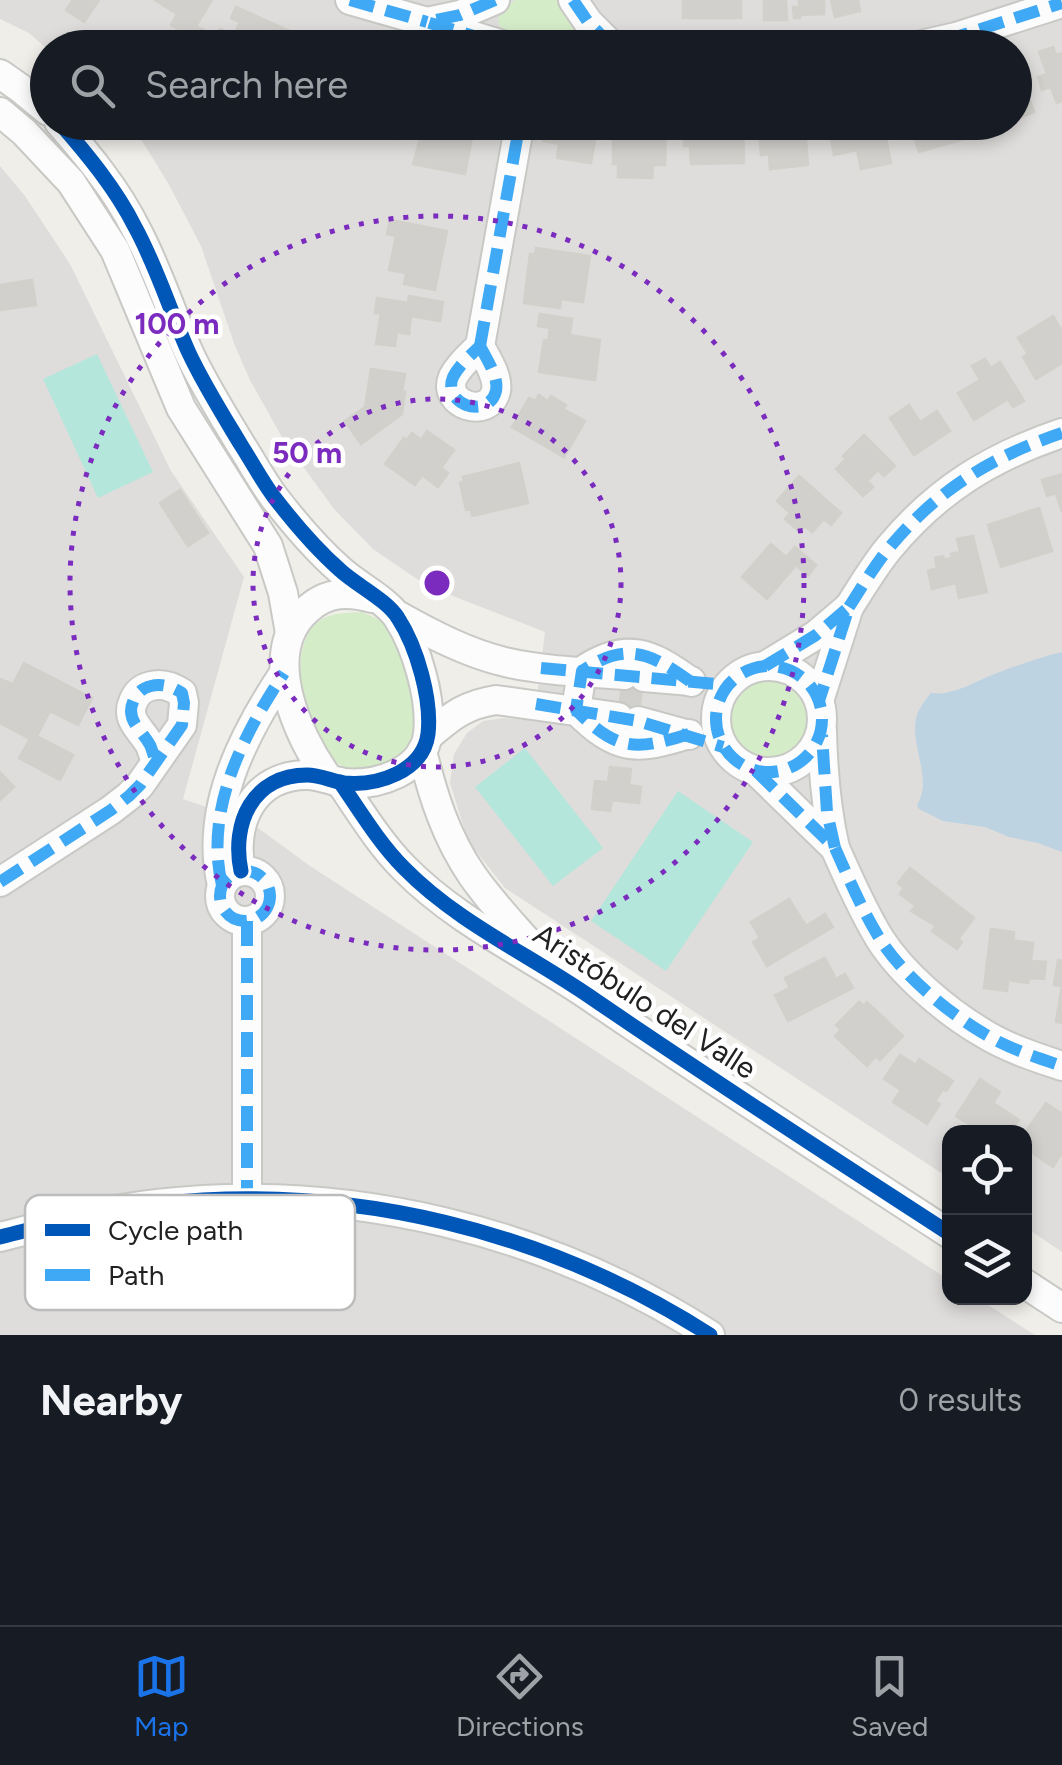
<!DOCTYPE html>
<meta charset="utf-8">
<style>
:root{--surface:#171b24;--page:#20242c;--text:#f1f3f6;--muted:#9ea1a6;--line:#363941;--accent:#1a73e8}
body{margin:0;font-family:Figtree,sans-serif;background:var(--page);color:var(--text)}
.controls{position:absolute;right:30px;bottom:30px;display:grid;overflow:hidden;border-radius:20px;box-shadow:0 5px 15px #0003}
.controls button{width:90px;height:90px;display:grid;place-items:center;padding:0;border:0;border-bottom:2px solid var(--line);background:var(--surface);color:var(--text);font:50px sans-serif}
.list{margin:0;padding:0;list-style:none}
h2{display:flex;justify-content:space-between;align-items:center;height:130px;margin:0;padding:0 40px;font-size:42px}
h2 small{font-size:32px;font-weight:400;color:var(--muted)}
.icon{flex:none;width:55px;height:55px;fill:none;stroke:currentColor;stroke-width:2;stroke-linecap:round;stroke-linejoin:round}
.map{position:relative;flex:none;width:1062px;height:1335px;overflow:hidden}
.search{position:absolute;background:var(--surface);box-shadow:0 5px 15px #0003;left:30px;right:30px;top:30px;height:110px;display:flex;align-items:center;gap:25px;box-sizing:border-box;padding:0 35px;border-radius:55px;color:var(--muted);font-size:38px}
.sheet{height:290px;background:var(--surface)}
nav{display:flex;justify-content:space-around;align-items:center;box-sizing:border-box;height:140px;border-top:2px solid var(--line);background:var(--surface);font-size:28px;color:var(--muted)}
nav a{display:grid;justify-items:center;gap:5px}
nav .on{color:var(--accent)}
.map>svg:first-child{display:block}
.residential{fill:#dedddb}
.grass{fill:#d5ecc9}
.pitch{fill:#b5e6db}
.water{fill:#bdd3e1}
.building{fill:#d1d0cc;stroke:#d2d0ca;stroke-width:2.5}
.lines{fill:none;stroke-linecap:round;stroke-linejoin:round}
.minor-casing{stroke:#c8c8c5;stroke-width:32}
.minor{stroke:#fdfcfc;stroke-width:28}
.quiet{stroke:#3fa9f5;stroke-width:12;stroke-dasharray:25 12;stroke-linecap:butt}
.cycleway-casing{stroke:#fff;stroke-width:21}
.cycleway{stroke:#0057b8;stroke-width:15}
.ring{fill:none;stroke:#7b2cbf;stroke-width:5;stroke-dasharray:5 10}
.labels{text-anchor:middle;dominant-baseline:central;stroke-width:9;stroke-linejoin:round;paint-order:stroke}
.street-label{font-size:30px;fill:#212121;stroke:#fff}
.key{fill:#fff;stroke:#bcbcbc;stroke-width:2.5}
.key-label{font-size:28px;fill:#212121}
.centre{fill:#7b2cbf;stroke:#fff;stroke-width:5}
.ring-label{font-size:30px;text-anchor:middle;font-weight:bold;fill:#7b2cbf;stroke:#fff;stroke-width:9;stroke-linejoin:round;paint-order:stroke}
</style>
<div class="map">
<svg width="1062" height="1335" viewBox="0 0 1062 1335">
<rect width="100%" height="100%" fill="#efeee9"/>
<g class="residential">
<polygon points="0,0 1062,0 1062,1252 1025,1227 1024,1132 950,1132 949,1178 505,888 468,841 450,783 454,754 467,733 483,721 504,718 534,720 545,632 453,596 417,579 373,549 334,509 283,439 250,380 235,346 201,246 168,183 139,136 126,123 1014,122 1014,48 47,49 29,33 0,19"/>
<polygon points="0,166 25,196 70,264 171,471 244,577 183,799 250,822 310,866 949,1280 950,1298 977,1298 1035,1335 0,1335"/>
</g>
<g class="grass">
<path d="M515,0h50l15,33 -6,11 -9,3 -61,-12c-11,-19 -5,-23 11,-35z"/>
<path d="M362,612c12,5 24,10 32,20 11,15 23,68 24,88 0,15 -8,30 -20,39 -19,15 -52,17 -69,-3 -24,-27 -44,-109 -11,-134 12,-10 30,-9 44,-10z"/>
<circle cx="773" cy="722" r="42"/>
</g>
<g class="pitch">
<polygon points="97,354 153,472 98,498 43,379"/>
<polygon points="525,748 603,848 553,886 475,787"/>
<polygon points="678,791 753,842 666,971 591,921"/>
</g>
<path class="water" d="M1062,652v200l-24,-9 -29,-6 -24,-10 -42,-6 -24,-12 -2,-4c17,-27 -9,-61 0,-90 3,-8 9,-16 14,-22 21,3 41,-10 61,-18 23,-9 46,-17 70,-23z"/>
<g class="building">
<polygon points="73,0 99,0 84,22 66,10"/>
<polygon points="155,0 212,0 196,26 206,31 200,42 171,25 177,14"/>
<rect x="683" y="0" width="58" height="18"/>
<polygon points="764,0 786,0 787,20 764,20"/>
<polygon points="799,0 824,0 824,14 800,15 800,18 794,18 793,7 799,7"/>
<polygon points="831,0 859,0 858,0 860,11 835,17"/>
<polygon points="236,7 294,33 288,48 219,48 213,45 220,29 234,35 240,22 231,18"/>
<polygon points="1053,47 1056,55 1062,53 1062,101 1057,103 1051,87 1042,90 1038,77 1047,74 1039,52"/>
<polygon points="1021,61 1027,78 1022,80 1034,112 1014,120 1014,64"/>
<polygon points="361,122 397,122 402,125 398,139 360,126"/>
<polygon points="425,122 475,122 465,174 413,164"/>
<polygon points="546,122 576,125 576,122 598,122 591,163 557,158 559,144 543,141"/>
<polygon points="630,122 666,122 665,165 653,165 652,178 618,177 618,164 613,164 613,136 625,136 625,129 629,129"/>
<polygon points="684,122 743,122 744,163 691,164 690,146 684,146"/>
<polygon points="786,122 812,122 813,127 805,127 808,165 770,169 769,154 761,155 759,131 786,129"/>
<polygon points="883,122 891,163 861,169 857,150 834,155 828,123"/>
<polygon points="904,122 960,122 965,139 919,152 913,133 908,135"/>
<polygon points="390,220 447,231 435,290 404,284 406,273 389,270 396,236 387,234"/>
<polygon points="536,248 590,256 583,302 561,299 560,308 524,303 530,254 535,254"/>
<polygon points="32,280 36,305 0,310 0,285"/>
<polygon points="409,296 443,302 440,321 411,316 409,334 397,332 395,346 376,344 381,313 375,313 377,298 408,303"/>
<polygon points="540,314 572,319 570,335 600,340 595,380 539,372 544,340 548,341 550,328 538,326"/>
<polygon points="1053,316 1062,331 1062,363 1036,379 1023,357 1028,354 1018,338"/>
<polygon points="985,359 991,368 1000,362 1024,401 1013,407 1008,399 974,420 958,393 980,380 972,366"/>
<polygon points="371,369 405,374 402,392 405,392 402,414 361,444 345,421 365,407"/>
<polygon points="539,395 548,401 551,396 566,405 563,409 585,421 564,457 512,427 529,398 535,401"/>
<polygon points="909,405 920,422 937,411 950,431 914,455 890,418"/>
<polygon points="427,431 454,450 441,468 448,473 438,487 422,475 415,485 385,464 404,438 407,440 412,433 421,440"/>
<polygon points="864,435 895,466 884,476 878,470 867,481 873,487 863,496 836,469 846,459 843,456"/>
<polygon points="519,463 528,503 472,516 471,509 466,510 460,483 464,482 463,477"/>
<polygon points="1062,474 1062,512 1056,493 1047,496 1042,480"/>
<polygon points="799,476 841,513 831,525 824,519 812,532 805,526 800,532 785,519 790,513 777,501"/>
<polygon points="180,490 208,533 188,546 160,503"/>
<polygon points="1039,508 1052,551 1001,567 988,525"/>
<polygon points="973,536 987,592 959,598 956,583 932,589 928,571 937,568 935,558 943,556 944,560 952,558 951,554 960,552 957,539"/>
<polygon points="771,544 786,557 795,547 816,565 808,576 796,565 767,599 742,577"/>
<polygon points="625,662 645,664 636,735 616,732"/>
<polygon points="24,663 92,698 78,725 50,711 37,736 73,755 60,780 19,758 30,739 0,723 0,679 13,684"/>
<polygon points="610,767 631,769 629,785 641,787 639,803 612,800 610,811 592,809 595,781 608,782"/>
<polygon points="0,772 14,787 0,800"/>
<polygon points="910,868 974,918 958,939 962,942 957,949 932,931 936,926 911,911 916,906 900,894 904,888 898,883"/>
<polygon points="789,899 806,926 825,914 833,927 767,966 753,942 760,938 751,922"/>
<polygon points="991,929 1014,932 1013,940 1033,943 1031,961 1046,962 1044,979 1029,978 1028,983 1008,980 1007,991 984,988"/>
<polygon points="825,958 836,979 845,974 853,988 788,1021 775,995 790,988 785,978"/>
<polygon points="1058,960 1062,961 1062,1023 1056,1022 1062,986 1054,985"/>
<polygon points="859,1002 864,1006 867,1002 903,1036 880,1060 876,1056 867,1066 835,1036 841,1030 836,1025"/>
<polygon points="900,1055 916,1065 919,1059 953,1081 946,1091 943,1089 935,1101 940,1104 927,1124 893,1102 901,1090 884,1079"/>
<polygon points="980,1079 1000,1092 993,1103 1019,1120 1010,1132 982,1132 956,1116"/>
<polygon points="1046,1103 1062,1114 1062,1156 1060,1155 1053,1167 1024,1147 1024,1134"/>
</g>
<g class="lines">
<defs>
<g id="minor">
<polyline points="350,0 427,22"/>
<polyline points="495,0 460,15 427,22 513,48"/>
<polyline points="573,0 588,22 614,48"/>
<polyline points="908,48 956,37 1062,3"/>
<polyline points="0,74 20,88 48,111"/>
<polyline points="0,112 24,132 71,182 115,250 181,408 268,546 283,593 290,633"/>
<path d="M59,122c28,32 57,67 76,105 22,40 35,84 54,126 15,32 34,62 52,92 11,17 21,36 33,52 20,26 41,51 66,73 16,15 47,30 58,48 19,29 34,82 30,116 -5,38 -51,52 -84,49 -12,-2 -24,-8 -37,-8 -54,0 -76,48 -66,96"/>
<polyline points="480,346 520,122"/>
<path d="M480,346c6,12 19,31 16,45 -7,29 -55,14 -43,-14 6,-12 18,-22 27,-31z"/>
<path d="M849,607c13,-20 25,-41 40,-59 48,-58 102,-91 173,-115"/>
<path d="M397,615c34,19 70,38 108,47 39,9 80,10 119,13"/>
<circle cx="769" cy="719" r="53"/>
<polyline points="765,666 816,635 849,607 819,701"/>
<polyline points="644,677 691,681"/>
<polyline points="638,721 689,735"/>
<path d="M689,734c-54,17 -72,17 -113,-24l6,-39c44,-30 69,-18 109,11"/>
<path d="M428,736c24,-20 36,-31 68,-36l122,17"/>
<path d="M422,751c11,45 24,86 50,124 20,29 45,54 67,80"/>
<path d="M756,771l79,77c-9,-39 -12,-76 -13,-117"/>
<path d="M328,778c-31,-42 -69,-127 -20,-169 19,-17 40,-18 64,-11"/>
<path d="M340,782c20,29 39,61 64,86 54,55 126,87 188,130 118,81 238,158 358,236"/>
<path d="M835,848c14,31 27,62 45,91 22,35 67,73 103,94 24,15 52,24 79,33"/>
<circle cx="245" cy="896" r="25"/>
<path d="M0,882l111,-72 18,-14 11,-11 42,-60 2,-22 -2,-10c-9,-6 -20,-10 -31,-7 -9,2 -15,8 -18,16 -8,18 9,28 17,43 1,2 5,14 5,16"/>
<path d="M222,885c-18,-75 21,-150 62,-212"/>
<polyline points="247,921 247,1198"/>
<path d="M0,1237c52,-13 104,-27 157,-33 192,-22 391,27 553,131"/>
<polyline points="1024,1283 1062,1308"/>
</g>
</defs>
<use href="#minor" class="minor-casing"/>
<use href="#minor" class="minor"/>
<g class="quiet">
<polyline points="350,0 427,22"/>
<polyline points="495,0 460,15 427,22 513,48"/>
<polyline points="573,0 588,22 614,48"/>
<polyline points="908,48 956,37 1062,3"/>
<polyline points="480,346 520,122"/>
<path d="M480,346c6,12 19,31 16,45 -7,29 -55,14 -43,-14 6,-12 18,-22 27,-31z"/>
<path d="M849,607c13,-20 25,-41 40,-59 48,-58 102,-91 173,-115"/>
<circle cx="769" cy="719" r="53"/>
<polyline points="765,666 816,635 849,607 819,701"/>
<polyline points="541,668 727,685"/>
<polyline points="536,704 638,721 723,747"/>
<path d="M689,734c-54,17 -72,17 -113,-24l6,-39c44,-30 69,-18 109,11"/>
<polyline points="756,771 835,848 827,812 822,735"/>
<path d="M835,848c14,31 27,62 45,91 22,35 67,73 103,94 24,15 52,24 79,33"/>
<circle cx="245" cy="896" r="25"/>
<path d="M0,882l111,-72 18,-14 11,-11 42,-60 2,-22 -2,-10c-9,-6 -20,-10 -31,-7 -9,2 -15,8 -18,16 -8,18 9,28 17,43 1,2 5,14 5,16"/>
<path d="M222,885c-18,-75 21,-150 62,-212"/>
<polyline points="247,921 247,1198"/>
</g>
<defs>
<g id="cycleway">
<path d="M59,122c28,32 57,67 76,105 22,40 35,84 54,126 15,32 34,62 52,92 11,17 21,36 33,52 20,26 41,51 66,73 16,15 47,30 58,48 19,29 34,82 30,116 -5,38 -51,52 -84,49 -12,-2 -24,-8 -37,-8 -54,0 -76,48 -66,96"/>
<path d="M340,782c20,29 39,61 64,86 54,55 126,87 188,130 118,81 238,158 358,236"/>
<path d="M0,1237c52,-13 104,-27 157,-33 192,-22 391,27 553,131"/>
</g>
</defs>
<use href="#cycleway" class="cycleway-casing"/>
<use href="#cycleway" class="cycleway"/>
</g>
<g class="ring">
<circle cx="437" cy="583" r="184"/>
<circle cx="437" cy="583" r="367"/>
</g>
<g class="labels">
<g class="street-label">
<text transform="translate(645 1001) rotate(33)">Aristóbulo del Valle</text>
</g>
</g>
<rect x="25" y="1195" width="330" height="115" rx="15" class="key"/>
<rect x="45" y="1224" width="45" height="12" fill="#0057b8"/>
<rect x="45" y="1269" width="45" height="12" fill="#3fa9f5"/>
<g class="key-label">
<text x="108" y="1240">Cycle path</text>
<text x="108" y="1285">Path</text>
</g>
<circle cx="437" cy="583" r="15" class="centre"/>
<g class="ring-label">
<text x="177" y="334">100 m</text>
<text x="307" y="463">50 m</text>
</g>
</svg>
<div class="controls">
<button><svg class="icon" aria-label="locate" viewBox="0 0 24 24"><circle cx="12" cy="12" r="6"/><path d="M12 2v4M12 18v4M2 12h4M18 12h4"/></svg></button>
<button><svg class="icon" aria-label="layers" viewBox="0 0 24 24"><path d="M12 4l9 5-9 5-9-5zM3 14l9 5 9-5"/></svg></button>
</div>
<div class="search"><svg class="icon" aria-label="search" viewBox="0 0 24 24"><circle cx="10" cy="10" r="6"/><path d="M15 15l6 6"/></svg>Search here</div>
</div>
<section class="sheet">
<h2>Nearby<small>0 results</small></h2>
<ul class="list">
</ul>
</section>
<nav>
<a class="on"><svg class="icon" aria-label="map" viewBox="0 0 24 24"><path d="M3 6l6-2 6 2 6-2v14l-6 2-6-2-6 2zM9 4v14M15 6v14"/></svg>Map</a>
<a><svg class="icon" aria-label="directions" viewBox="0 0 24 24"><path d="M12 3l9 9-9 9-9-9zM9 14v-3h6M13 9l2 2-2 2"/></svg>Directions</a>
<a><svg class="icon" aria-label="saved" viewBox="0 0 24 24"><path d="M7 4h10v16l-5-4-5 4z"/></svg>Saved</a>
</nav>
